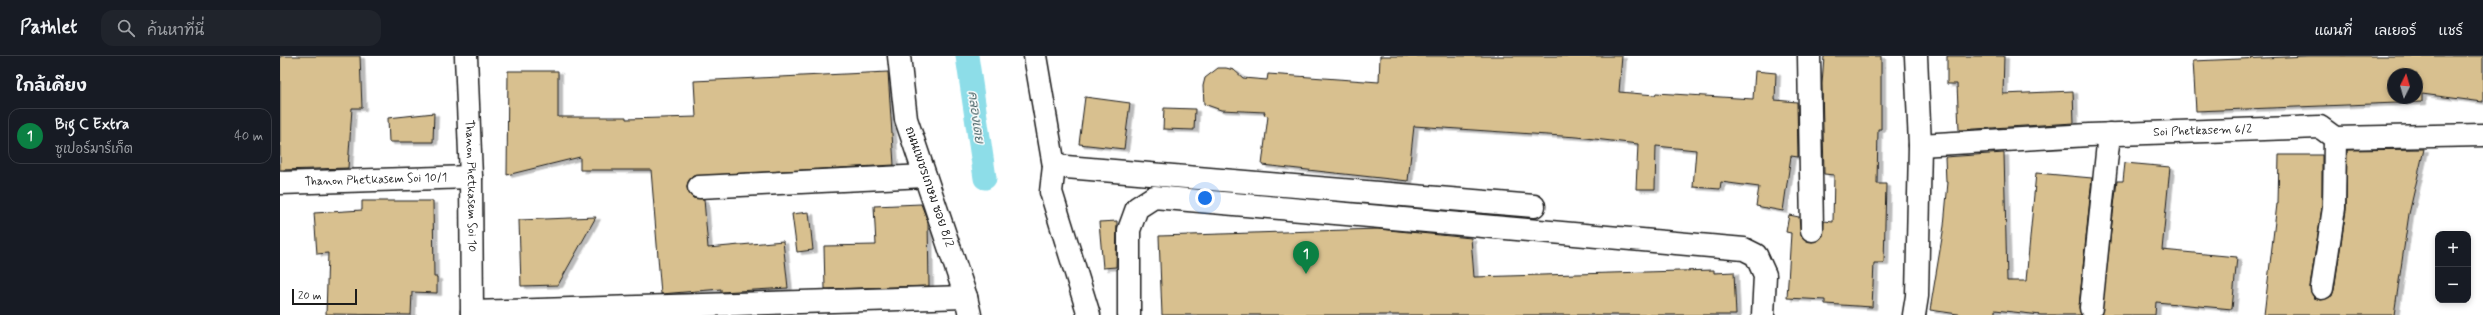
<!DOCTYPE html>
<html lang="th">
<meta charset="utf-8">
<style>
:root{--surface:#171b24;--page:#20242c;--text:#f1f3f6;--muted:#9ea1a6;--line:#363941;--accent:#0b8043}
body{margin:0;font-family:Mynerve,"Playpen Sans Thai",sans-serif;background:var(--page);color:var(--text)}
.controls{position:absolute;right:12px;bottom:12px;display:grid;overflow:hidden;border-radius:8px;box-shadow:0 2px 6px #0003}
.controls button{width:36px;height:36px;display:grid;place-items:center;padding:0;border:0;border-bottom:1px solid var(--line);background:var(--surface);color:var(--text);font:20px sans-serif}
.compass{position:absolute;left:2107px;top:12px;width:36px;height:36px;border-radius:50%;background:var(--surface);box-shadow:0 2px 6px #0003;rotate:5deg}
.scale{position:absolute;left:12px;bottom:10px;width:65px;box-sizing:border-box;padding-left:4px;border:2px solid #1c1c1c;border-top:0;font-size:11px;line-height:14px;white-space:nowrap;color:#1c1c1c;-webkit-text-stroke:3px #fff;paint-order:stroke}
.you{position:absolute;left:925px;top:142px;width:14px;height:14px;margin:-10px;border:3px solid #fff;border-radius:50%;background:#1a73e8;box-shadow:0 0 0 6px #1a73e833}
.badge{display:grid;place-items:center;width:26px;height:26px;border-radius:50%;background:var(--accent);color:#fff;font-size:13px;font-weight:700}
.pin{position:absolute;translate:-50% -33px;filter:drop-shadow(0 1px 2px #0008)}
.pin::after{content:'';position:absolute;top:21px;width:14px;height:12px;background:inherit;clip-path:polygon(0 0,100% 0,50% 100%)}
.list{margin:0;padding:0;list-style:none}
h2{display:flex;justify-content:space-between;align-items:center;height:52px;margin:0;padding:0 16px;font-size:17px}
h2 small{font-size:13px;font-weight:400;color:var(--muted)}
.list li{display:grid;grid-template-columns:26px 1fr auto;gap:12px;align-items:center;box-sizing:border-box;height:56px;margin:0 8px 8px;padding:0 8px;border:1px solid var(--line);border-radius:12px}
.list b{display:block;font-size:15px;white-space:nowrap}
.list p{margin:0;font-size:13px;white-space:nowrap;color:var(--muted)}
.list em{font-size:13px;font-style:normal;color:var(--muted)}
.icon{flex:none;width:22px;height:22px;fill:none;stroke:currentColor;stroke-width:2;stroke-linecap:round;stroke-linejoin:round}
.map{position:relative;flex:none;width:2203px;height:259px;overflow:hidden}
header{display:flex;align-items:center;gap:24px;box-sizing:border-box;height:56px;padding:0 20px;background:var(--surface);border-bottom:1px solid var(--line)}
header strong{font-size:19px}
nav{display:flex;gap:22px;margin-inline-start:auto;font-size:14px}
.search{width:280px;height:36px;background:var(--page);display:flex;align-items:center;gap:10px;box-sizing:border-box;padding:0 14px;border-radius:12px;color:var(--muted);font-size:15px}
main{display:flex}
aside{flex:1;background:var(--surface)}
.map>svg:first-child{display:block}
.lines{fill:none;stroke-linecap:round;stroke-linejoin:round}
.canal{stroke:#8ddde8;stroke-width:23}
.building{fill:#d8c08f;stroke:#1c1c1c;fill-rule:evenodd;filter:url(#shadow)}
.minor-casing{stroke:#1c1c1c;stroke-width:25}
.minor{stroke:#fff;stroke-width:22}
.labels{text-anchor:middle;dominant-baseline:central;stroke-width:3;stroke-linejoin:round;paint-order:stroke}
.street-label{font-size:12px;fill:#1c1c1c;stroke:#fff}
.water-label{font-size:13px;font-style:italic;fill:#446063;stroke:#fff}
</style>
<header>
<strong>Pathlet</strong>
<div class="search"><svg class="icon" aria-label="search" viewBox="0 0 24 24"><circle cx="10" cy="10" r="6"/><path d="M15 15l6 6"/></svg>ค้นหาที่นี่</div>
<nav><a>แผนที่</a><a>เลเยอร์</a><a>แชร์</a></nav>
</header>
<main>
<aside>
<h2>ใกล้เคียง<small></small></h2>
<ul class="list">
<li><span class="badge">1</span><div><b>Big C Extra</b><p>ซูเปอร์มาร์เก็ต</p></div><em>40 m</em></li>
</ul>
</aside>
<div class="map">
<svg width="2203" height="259" viewBox="0 0 2203 259">
<defs>
<filter id="shadow"><feDropShadow dx="4.5" dy="2.5" stdDeviation="0" flood-color="#0004"/></filter>
</defs>
<rect width="100%" height="100%" fill="#fff"/>
<filter id="ink" filterUnits="userSpaceOnUse"><feTurbulence type="fractalNoise" baseFrequency=".025" numOctaves="2"/><feDisplacementMap in="SourceGraphic" scale="8" xChannelSelector="R" yChannelSelector="G"/><feConvolveMatrix kernelMatrix="1 2 1 2 8 2 1 2 1" color-interpolation-filters="sRGB"/></filter>
<g filter="url(#ink)">
<g class="lines">
<polyline class="canal" points="687,0 705,122"/>
</g>
<g class="building">
<polygon points="0,0 80,0 82,52 72,52 68,112 0,114"/>
<polygon points="1100,0 1342,0 1339,36 1375,39 1376,37 1473,43 1475,15 1496,17 1495,44 1517,46 1518,101 1511,100 1503,155 1476,150 1479,131 1441,126 1440,133 1413,131 1416,94 1376,90 1375,133 1356,133 1358,88 1297,81 1134,70 1128,125 982,109 988,60 984,59 985,56 941,54 924,48 923,30 925,22 938,12 946,12 954,14 963,22 987,24 988,18 1099,26"/>
<polygon points="1544,0 1601,0 1601,73 1598,73 1597,128 1606,128 1604,207 1594,207 1592,251 1545,248 1545,244 1507,242 1511,177 1506,176 1509,159 1519,161 1521,180 1532,186 1543,180 1544,165 1553,166 1554,119 1544,118 1542,28"/>
<polygon points="1667,0 1724,0 1723,38 1793,35 1794,67 1679,74 1677,28 1667,28"/>
<path d="M2029,0h174v46l-61,-8v8l-226,9 -3,-50zM2113,18h24v24h-24z"/>
<polygon points="228,15 278,15 278,61 346,61 346,63 416,61 414,25 608,16 614,109 413,120 408,126 407,132 413,142 424,143 428,192 503,185 508,232 441,236 441,233 381,238 371,114 300,114 300,101 227,119"/>
<polygon points="805,41 850,47 844,93 799,88"/>
<polygon points="884,52 915,53 914,74 883,73"/>
<polygon points="154,57 153,86 109,86 108,62"/>
<polygon points="2144,93 2129,158 2114,259 1984,259 1997,148 1998,148 1999,99 2042,99 2042,151 2030,231 2034,242 2041,244 2052,240 2054,234 2066,154 2067,94"/>
<polygon points="1724,97 1727,225 1746,225 1756,117 1812,122 1799,251 1801,259 1761,259 1715,254 1715,259 1685,259 1650,254 1664,170 1668,126 1666,126 1665,101"/>
<polygon points="1845,107 1890,111 1882,194 1957,201 1952,253 1876,246 1875,259 1821,259 1837,125 1843,125"/>
<polygon points="82,145 153,145 154,221 157,221 157,237 132,236 131,259 46,258 48,197 37,198 34,157 82,154"/>
<polygon points="641,148 648,166 649,230 545,233 544,190 596,189 594,150"/>
<polygon points="529,156 533,194 517,196 512,158"/>
<polygon points="316,161 278,229 241,230 239,164"/>
<polygon points="837,165 836,211 823,212 819,166"/>
<polygon points="1098,173 1191,182 1194,221 1434,214 1434,217 1454,216 1456,259 882,259 879,180"/>
</g>
<g class="lines">
<defs>
<g id="minor">
<path id="s1" d="M186,0l5,121 1,138"/>
<polyline points="619,0 626,63 686,241 690,259"/>
<polyline points="755,0 774,110 771,136 809,259"/>
<polyline points="1529,0 1532,174"/>
<path id="s2" d="M1640,89l169,-10 231,-8 15,11 148,-3"/>
<polyline points="774,110 1254,150"/>
<path id="s3" d="M0,127l191,-6"/>
<polyline points="419,131 645,120"/>
<polyline points="2042,232 2054,152 2055,82"/>
<polyline points="1811,252 1829,78"/>
<polyline points="192,256 686,241"/>
<polyline points="849,259 849,174 857,152 874,141 1464,193 1476,199 1485,219 1483,259"/>
<polyline points="1634,259 1637,240 1640,89 1636,0"/>
</g>
</defs>
<use href="#minor" class="minor-casing"/>
<use href="#minor" class="minor"/>
</g>
</g>
<g class="labels">
<g class="street-label">
<text stroke="none"><textPath href="#s2" startOffset="283">Soi Phetkasem 6/2</textPath></text>
<text stroke="none"><textPath href="#s3" startOffset="96">Thanon Phetkasem Soi 10/1</textPath></text>
<text stroke="none"><textPath href="#s1" startOffset="130">Thanon Phetkasem Soi 10</textPath></text>
<text transform="translate(649 131) rotate(71)">ถนนเพชรเกษม ซอย 8/2</text>
</g>
<g class="water-label">
<text transform="translate(696 61) rotate(82)">คลองเตย</text>
</g>
</g>
</svg>
<div class="controls">
<button>+</button>
<button>−</button>
</div>
<svg class="compass" viewBox="-18 -18 36 36"><path d="M0-13l5 13h-10z" fill="#e53935"/><path d="M0 13l5-13h-10z" fill="#9ea1a6"/></svg>
<div class="scale">20 m</div>
<div class="you"></div>
<div class="pin badge" style="left:1026px;top:218px">1</div>
</div>
</main>
